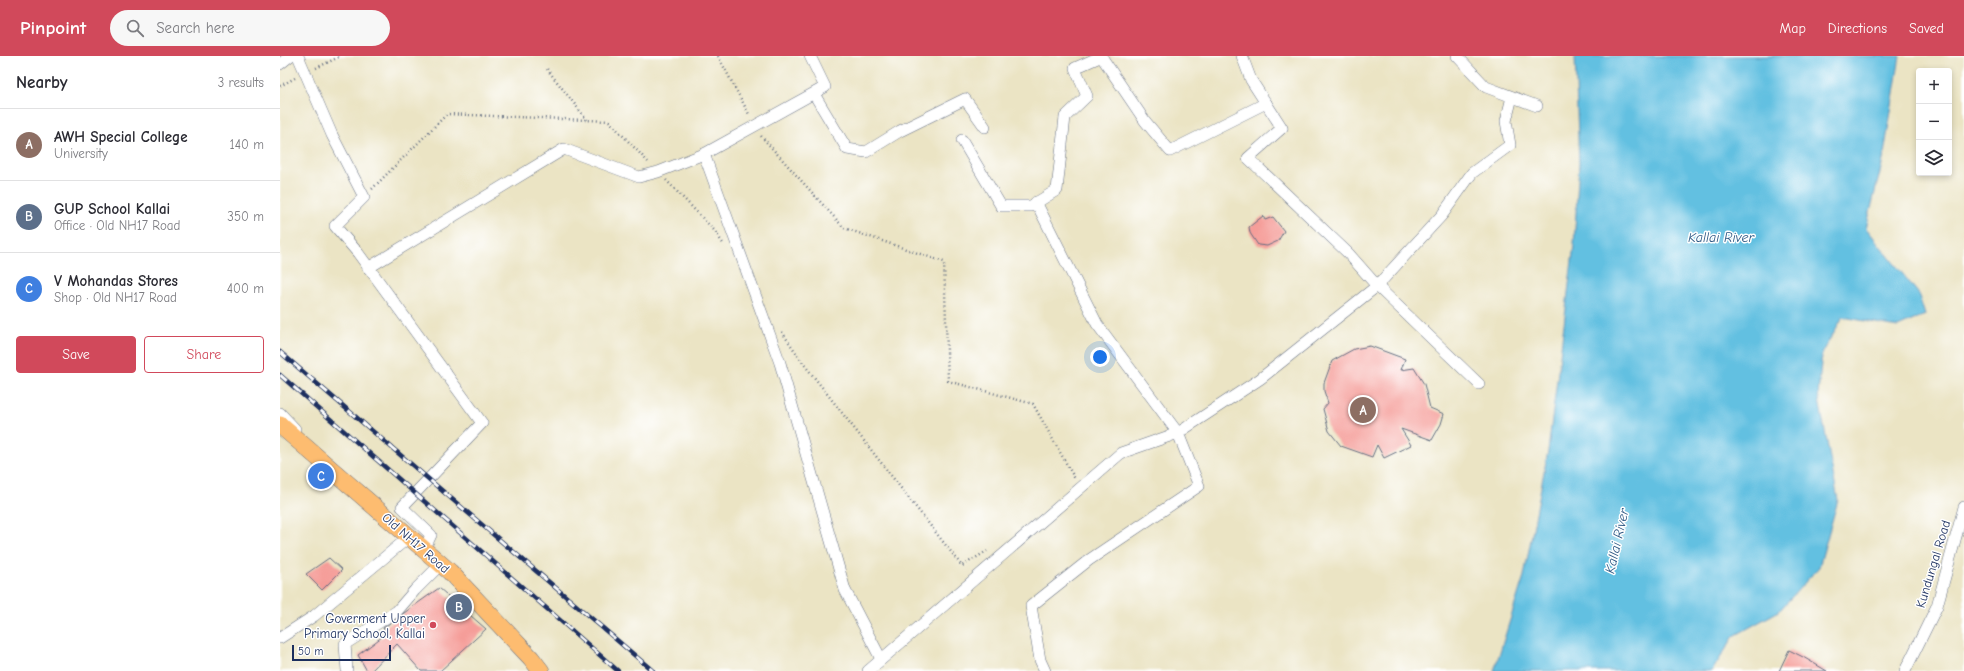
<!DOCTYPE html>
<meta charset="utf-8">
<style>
:root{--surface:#fff;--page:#f7f7f7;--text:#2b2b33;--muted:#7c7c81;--line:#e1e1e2;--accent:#d1495b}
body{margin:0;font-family:"Comic Neue",sans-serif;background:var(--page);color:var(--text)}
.controls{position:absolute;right:12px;top:12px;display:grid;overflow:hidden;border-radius:4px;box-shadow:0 2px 6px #0003}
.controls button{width:36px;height:36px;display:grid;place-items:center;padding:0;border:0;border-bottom:1px solid var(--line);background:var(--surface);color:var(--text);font:20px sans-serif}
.scale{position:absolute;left:12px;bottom:10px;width:99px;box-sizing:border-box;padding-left:4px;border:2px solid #1b2f5e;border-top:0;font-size:11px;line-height:14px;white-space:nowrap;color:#1b2f5e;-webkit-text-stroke:3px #fff;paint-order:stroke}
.you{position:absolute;left:820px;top:301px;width:14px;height:14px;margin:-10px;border:3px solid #fff;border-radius:50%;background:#1a73e8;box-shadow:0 0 0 6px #1a73e833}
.badge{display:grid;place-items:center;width:26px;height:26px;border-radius:50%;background:var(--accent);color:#fff;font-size:13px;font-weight:700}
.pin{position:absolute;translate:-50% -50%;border:2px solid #fff;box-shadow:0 1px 4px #0006}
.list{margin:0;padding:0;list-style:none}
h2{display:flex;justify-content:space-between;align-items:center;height:52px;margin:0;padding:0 16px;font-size:17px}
h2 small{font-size:13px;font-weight:400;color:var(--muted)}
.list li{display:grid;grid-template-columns:26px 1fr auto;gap:12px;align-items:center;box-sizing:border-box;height:72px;padding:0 16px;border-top:1px solid var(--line)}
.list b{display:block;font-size:15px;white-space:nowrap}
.list p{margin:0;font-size:13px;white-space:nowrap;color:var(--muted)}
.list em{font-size:13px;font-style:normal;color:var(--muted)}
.actions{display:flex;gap:8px;padding:12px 16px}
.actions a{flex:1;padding:9px 0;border:1px solid var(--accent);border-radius:4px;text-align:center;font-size:14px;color:var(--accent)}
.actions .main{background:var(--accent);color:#fff}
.icon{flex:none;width:22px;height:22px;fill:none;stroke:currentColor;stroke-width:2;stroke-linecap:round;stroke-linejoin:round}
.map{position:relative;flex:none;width:1684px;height:615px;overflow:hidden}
header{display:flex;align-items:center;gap:24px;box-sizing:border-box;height:56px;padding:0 20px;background:var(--accent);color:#fff}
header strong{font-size:19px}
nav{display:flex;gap:22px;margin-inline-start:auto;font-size:14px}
.search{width:280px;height:36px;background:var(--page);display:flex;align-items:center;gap:10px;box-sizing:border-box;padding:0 14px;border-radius:22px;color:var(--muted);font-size:15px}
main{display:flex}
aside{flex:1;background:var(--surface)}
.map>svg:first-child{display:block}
.water{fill:#62c0e1;stroke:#3e78a0}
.building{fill:#f59d99}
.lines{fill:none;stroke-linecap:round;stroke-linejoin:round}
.street-casing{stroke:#646e82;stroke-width:12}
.primary-casing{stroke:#646e82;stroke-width:18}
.path{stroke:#646e82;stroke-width:2.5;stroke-dasharray:1 3;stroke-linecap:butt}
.street{stroke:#fff;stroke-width:11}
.primary{stroke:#fdbc70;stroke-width:17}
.rail-casing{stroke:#1b2f5e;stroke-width:4.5}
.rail{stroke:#fff;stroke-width:3;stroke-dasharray:9;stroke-linecap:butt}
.poi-dot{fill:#d1495b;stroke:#fff;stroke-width:1.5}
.labels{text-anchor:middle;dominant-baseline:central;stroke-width:3;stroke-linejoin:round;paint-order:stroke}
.street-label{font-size:13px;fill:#1b2f5e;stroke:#fff}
.poi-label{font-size:13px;fill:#1b2f5e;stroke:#fff;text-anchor:end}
.water-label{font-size:14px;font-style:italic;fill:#305a85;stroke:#fff}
</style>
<header>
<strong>Pinpoint</strong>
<div class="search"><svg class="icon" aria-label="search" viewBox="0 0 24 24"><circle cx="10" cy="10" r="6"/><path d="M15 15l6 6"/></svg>Search here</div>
<nav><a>Map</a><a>Directions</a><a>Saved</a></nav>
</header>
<main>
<aside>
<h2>Nearby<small>3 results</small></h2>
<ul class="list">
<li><span class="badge" style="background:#8d6e63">A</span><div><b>AWH Special College</b><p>University</p></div><em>140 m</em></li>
<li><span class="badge" style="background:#5c6f8a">B</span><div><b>GUP School Kallai</b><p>Office · Old NH17 Road</p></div><em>350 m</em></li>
<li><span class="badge" style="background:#3f7fe0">C</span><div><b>V Mohandas Stores</b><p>Shop · Old NH17 Road</p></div><em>400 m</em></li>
</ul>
<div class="actions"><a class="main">Save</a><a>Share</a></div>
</aside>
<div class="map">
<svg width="1684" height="615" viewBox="0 0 1684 615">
<rect width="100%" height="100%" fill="#fff"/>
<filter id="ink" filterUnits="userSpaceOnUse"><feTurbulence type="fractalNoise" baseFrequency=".025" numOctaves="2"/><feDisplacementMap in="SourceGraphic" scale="8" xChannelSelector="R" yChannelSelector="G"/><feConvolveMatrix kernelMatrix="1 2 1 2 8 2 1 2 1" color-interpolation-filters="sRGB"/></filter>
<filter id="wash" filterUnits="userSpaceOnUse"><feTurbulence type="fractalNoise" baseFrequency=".012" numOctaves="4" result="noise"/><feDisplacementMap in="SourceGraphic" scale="16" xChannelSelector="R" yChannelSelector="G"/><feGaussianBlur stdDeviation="0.9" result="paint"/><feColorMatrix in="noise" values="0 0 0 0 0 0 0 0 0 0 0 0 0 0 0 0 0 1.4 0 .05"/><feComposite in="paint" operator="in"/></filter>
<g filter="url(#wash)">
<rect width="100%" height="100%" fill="#ebe4c4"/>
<polygon class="water" points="1295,0 1620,0 1603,104 1586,172 1638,237 1645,259 1618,271 1563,261 1542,296 1538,339 1558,444 1539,511 1499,555 1454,580 1432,615 1214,615 1244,520 1268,395 1294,189 1299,108"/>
<g id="blocks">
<g class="building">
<polygon points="983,160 985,164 993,161 1004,175 998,185 987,190 978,189 970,177 969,171"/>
<polygon points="1090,290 1125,303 1121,314 1134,312 1144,328 1150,352 1164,358 1161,368 1152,384 1121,373 1131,389 1104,402 1097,389 1092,401 1061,390 1049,375 1043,353 1048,347 1044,335 1044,327 1052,305 1074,293"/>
<polygon points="49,502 62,514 42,534 26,518"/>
<polygon points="159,532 206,573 160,615 141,615 117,588 91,615 87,615 78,599 107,577 103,572"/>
<polygon points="1509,594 1523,601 1547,615 1499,615"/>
</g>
</g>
</g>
<g filter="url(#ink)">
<use href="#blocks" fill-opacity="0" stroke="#646e82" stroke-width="1"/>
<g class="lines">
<defs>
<g id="street">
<polyline points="18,0 52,79 84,141 55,170 78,197 202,367 122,451 151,479 144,494"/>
<polyline points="821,0 865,65 890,95 986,47"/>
<polyline points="1177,0 1206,31 1257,50"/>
<polyline points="0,8 10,0"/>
<polyline points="534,38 567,93 586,96 620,75 685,43 705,71"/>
<polyline points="682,84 721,150 751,150 777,134 785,61 807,40 795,12 822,0"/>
<polyline points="424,98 500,307 565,534 601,603"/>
<polyline points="88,212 284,93 359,121 378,116 424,98 545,31 530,0"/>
<polyline points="1199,328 1097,230 1162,159 1192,117 1230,89 1226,65 1232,41"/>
<polyline points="0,357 15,373"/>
<polyline points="0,582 34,560 129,481"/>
<polyline points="67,615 65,588 117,555 135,534 161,508"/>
<polyline points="588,615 841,397 898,377 817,268 756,146"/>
<polyline points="765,615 760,604 751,550 809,504 919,430 898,377 980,323 1097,230 1068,197 968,102 1002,72 971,24 962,0"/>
<polyline points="1625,615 1657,550 1684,451"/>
</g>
<polyline id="primary" points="0,369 170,516 251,602 261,615"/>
</defs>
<use href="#street" class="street-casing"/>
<use href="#primary" class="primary-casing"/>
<g class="path">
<polyline points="438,0 470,60"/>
<polyline points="36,12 61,0"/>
<polyline points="267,13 307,64"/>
<polyline points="0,30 15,22"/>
<polyline points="481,80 564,172 664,206 668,325 753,348 795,423"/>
<polyline points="386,124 434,174 444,189"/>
<polyline points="92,133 167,58 329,65 368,106"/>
<polyline points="502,276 523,307 682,510 707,495"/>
</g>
<use href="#street" class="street"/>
<use href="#primary" class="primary"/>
<defs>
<g id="rail">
<polyline points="0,296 373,615"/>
<polyline points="0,319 338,615"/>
</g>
</defs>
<use href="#rail" class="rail-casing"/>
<use href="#rail" class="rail"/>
</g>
</g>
<circle class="poi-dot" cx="153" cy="569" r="4"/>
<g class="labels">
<g class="street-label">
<text transform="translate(136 487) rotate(41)">Old NH17 Road</text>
<text transform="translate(1653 508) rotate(-73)">Kundungal Road</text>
</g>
<g class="poi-label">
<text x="145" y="562">Goverment Upper<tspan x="145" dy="15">Primary School, Kallai</tspan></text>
</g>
<g class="water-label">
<text x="1441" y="181">Kallai River</text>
<text transform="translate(1337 485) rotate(-77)">Kallai River</text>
</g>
</g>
</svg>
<div class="controls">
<button>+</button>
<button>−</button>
<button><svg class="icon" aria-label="layers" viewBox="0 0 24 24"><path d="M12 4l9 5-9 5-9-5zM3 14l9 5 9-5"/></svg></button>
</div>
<div class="scale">50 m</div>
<div class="you"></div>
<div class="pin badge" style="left:1083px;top:354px;background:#8d6e63">A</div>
<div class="pin badge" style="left:179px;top:551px;background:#5c6f8a">B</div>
<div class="pin badge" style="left:41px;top:420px;background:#3f7fe0">C</div>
</div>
</main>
